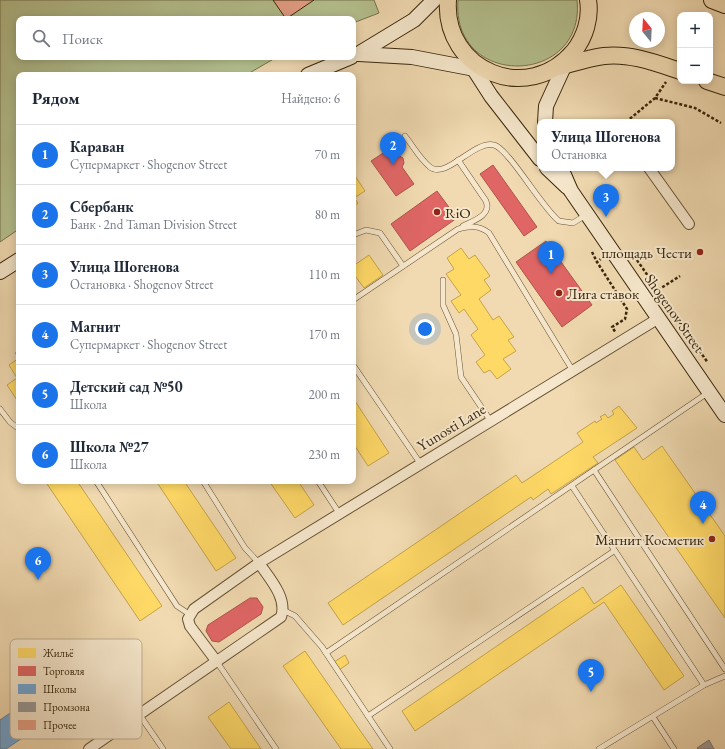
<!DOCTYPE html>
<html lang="ru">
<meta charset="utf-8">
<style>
:root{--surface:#fff;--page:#f6f6f7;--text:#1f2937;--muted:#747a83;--line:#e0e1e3;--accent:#1a73e8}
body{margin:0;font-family:"EB Garamond",serif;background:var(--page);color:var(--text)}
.controls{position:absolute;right:12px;top:12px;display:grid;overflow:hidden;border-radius:8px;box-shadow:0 2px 10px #0003}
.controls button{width:36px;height:36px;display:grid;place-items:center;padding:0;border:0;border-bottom:1px solid var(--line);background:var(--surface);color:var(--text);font:20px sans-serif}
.compass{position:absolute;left:629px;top:12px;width:36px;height:36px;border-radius:50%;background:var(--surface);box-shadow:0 2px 10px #0003;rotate:342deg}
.you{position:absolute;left:425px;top:329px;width:14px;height:14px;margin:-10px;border:3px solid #fff;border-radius:50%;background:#1a73e8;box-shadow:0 0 0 6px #1a73e833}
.badge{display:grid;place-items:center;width:26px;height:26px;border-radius:50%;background:var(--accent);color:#fff;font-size:13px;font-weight:700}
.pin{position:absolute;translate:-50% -33px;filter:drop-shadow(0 1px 2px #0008)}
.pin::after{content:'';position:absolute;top:21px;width:14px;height:12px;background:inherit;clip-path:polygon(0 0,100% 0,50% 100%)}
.popup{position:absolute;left:537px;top:119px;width:138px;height:52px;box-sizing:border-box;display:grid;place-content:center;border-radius:8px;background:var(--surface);filter:drop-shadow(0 1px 3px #0005);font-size:13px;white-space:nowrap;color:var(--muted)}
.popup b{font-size:15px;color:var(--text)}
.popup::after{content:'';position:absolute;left:50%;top:100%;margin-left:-8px;border:8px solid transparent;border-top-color:var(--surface)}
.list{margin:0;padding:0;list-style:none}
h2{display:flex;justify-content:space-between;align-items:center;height:52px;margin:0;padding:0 16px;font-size:17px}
h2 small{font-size:13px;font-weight:400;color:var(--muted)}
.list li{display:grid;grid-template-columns:26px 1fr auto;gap:12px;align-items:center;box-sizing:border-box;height:60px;padding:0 16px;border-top:1px solid var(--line)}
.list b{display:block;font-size:15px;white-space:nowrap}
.list p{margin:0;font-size:13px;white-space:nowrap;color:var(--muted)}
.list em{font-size:13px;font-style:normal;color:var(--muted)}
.icon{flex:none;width:22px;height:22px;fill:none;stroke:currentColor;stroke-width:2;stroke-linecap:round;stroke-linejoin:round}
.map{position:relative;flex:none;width:725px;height:749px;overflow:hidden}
.search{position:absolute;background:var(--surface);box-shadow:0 2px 10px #0003;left:16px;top:16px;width:340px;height:44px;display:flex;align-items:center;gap:10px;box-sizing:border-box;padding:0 14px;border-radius:8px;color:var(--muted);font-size:15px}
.panel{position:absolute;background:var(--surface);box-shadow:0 2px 10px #0003;left:16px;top:72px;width:340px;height:412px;border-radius:8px}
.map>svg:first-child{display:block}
.green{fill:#b5c18f;stroke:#76744e}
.homes{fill:#ffd966;stroke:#c3a34b}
.shops{fill:#e06666;stroke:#ae534b}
.schools{fill:#6fa8dc;stroke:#5e819e}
.industry{fill:#999;stroke:#7c766f}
.building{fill:#e8a188;stroke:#38260c}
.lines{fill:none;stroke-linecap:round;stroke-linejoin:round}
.lane-casing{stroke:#665335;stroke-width:6}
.street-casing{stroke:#665335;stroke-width:12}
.secondary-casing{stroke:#38260c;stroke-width:16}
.primary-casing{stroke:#38260c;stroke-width:18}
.path{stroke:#38260c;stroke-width:2.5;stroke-dasharray:3 2;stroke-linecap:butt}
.lane{stroke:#f6e7cc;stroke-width:5}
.street{stroke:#f6e7cc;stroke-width:10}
.secondary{stroke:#f6e7cc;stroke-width:14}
.primary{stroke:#f1dab1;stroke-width:16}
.poi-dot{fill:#8f2418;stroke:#f6e7cc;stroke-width:1.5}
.labels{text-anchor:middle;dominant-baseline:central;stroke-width:4;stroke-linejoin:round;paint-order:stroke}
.poi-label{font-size:15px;fill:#38260c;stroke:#f6e7cc;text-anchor:start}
.street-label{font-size:15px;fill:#38260c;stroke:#f6e7cc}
.key{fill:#f6e7cc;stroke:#bdad92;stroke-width:1}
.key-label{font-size:11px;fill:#38260c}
</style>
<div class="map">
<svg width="725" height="749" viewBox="0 0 725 749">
<rect width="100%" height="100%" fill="#f1dab1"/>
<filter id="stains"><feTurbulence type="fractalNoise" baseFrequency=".005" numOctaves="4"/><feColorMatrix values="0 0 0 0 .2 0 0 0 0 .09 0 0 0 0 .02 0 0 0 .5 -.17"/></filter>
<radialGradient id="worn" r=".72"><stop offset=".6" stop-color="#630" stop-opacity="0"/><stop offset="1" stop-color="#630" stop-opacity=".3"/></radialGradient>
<g class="green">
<polygon points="0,0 374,0 379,13 353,23 353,19 19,19 19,57 277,57 246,75 19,75 19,229 0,242"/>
<path d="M458,0h119c9,86 -126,90 -119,0z"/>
</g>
<g class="homes">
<polygon points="355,176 365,191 354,198 358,203 353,207 353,177"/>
<polygon points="461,248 469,259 475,255 490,276 484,280 491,290 479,299 493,320 499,316 514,337 508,340 516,351 503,359 511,369 497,379 490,370 484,373 476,362 485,355 471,335 478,329 464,309 459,313 451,301 461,295 446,274 454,269 447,258"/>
<polygon points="369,255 383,275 364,288 353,273 353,266"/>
<polygon points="19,350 19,399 17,400 7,385 17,378 9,365 19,358 15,353"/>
<polygon points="353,398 389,453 368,466 353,443"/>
<polygon points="619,406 637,428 593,457 598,463 551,494 548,489 533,500 531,497 343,625 328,603 516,475 522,483 583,442 577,433 595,421 596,423 602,419 600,417 605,414 608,418 614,414 612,411"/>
<polygon points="662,446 725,536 725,618 615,460 634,447 643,460"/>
<polygon points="45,481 77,481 162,606 140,621"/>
<polygon points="156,481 184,481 236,558 216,571"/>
<polygon points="269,481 298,481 314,505 295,518"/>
<polygon points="621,585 684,676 664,690 604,602 415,731 402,711 583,587 594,604"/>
<polygon points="305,651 350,716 373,749 341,749 283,666"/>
<polygon points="345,655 349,663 339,670 334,662"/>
<polygon points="229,702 244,724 261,749 231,749 208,717"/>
</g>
<g class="shops">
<polygon points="389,149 394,156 398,155 403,158 404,163 402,167 414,184 396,196 371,161"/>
<polygon points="493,165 537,227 524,236 480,174"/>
<polygon points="437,191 457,218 410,251 391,224"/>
<polygon points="546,241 592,305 562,327 516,262"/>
<polygon points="250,598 257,598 263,607 261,614 219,642 212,641 206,631 208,625"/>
</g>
<polygon class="schools" points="31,699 46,722 6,749 0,749 0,720"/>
<polygon class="industry" points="709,740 714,749 698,749 697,748"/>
<polygon class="building" points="273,0 314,0 286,19"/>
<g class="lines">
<defs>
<g id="lane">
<path d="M405,136c8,10 15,23 25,31 16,13 44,-27 64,-22 15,4 48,63 65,76l14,2 13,-8"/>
<path d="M458,160l28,41c6,14 -13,20 -23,25"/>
<polyline points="353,235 366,230 380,233 403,266"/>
<polyline points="443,280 443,305 456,334 461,377 490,420"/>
<path d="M353,300l105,-71c12,-3 21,-4 31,4l84,138"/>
<polyline points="353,365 420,463"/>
<polyline points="709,392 594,470 725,669"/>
<polyline points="0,409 10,422 19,429"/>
<polyline points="96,481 177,606 189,614"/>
<polyline points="203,481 245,548 259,563"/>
<polyline points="318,481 339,513"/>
<polyline points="572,486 704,685 725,676"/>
<polyline points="283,610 295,616 322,647 390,749"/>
<polyline points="326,653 594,470"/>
<polyline points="217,662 276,749"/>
<polyline points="139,714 163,749"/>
<polyline points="368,716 614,551"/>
<polyline points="653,717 674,749"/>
<polyline points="599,749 704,685"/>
</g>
<g id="street">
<polyline points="649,168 689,224"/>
<polyline points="217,662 190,626 188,619 194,609 259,563 659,318"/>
<path d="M89,749l192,-132c7,-19 -12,-39 -22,-54"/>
</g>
<g id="secondary">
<polyline points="358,54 414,20 434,0"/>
<polyline points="359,54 412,57 480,70"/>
<polyline points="466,57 491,96 540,159"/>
<polyline points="308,75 351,57"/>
<polyline points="545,122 546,106 567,60"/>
<polyline points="547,168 567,187"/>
<polyline points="561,168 571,191 725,415"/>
<polyline points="0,272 19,260"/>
</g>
<g id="primary">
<path d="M448,0c-5,71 80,106 126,51 11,-14 17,-33 14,-51"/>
<polyline points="712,0 725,5"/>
<path d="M559,67c15,-4 30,-9 45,-11 26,-3 52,7 76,15"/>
<polyline points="707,81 725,87"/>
</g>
</defs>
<use href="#lane" class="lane-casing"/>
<use href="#street" class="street-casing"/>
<use href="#secondary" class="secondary-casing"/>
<use href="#primary" class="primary-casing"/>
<g class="path">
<polyline points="655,98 695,108 721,123"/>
<polyline points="626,122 655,98 666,82"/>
<polyline points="592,252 597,262"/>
<polyline points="602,258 597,262 627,309 625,319 612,327 616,333"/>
<polyline points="637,260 708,363"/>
<polyline points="658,290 680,276"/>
</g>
<use href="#lane" class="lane"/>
<use href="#street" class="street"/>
<use href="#secondary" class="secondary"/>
<use href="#primary" class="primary"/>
</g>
<g class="poi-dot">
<circle cx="437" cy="212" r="4"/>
<circle cx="700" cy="252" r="4"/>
<circle cx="559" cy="293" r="4"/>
<circle cx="712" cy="539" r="4"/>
</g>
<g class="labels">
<g class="poi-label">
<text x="445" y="212">RiO</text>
<text x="692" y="252" text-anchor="end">площадь Чести</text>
<text x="567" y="293">Лига ставок</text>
<text x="704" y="539" text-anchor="end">Магнит Косметик</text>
</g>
<g class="street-label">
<text transform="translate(675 313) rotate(55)">Shogenov Street</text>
<text transform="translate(451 427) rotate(-31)">Yunosti Lane</text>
</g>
</g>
<rect x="10" y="639" width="132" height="100" rx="6" class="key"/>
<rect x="18" y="648" width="18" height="10" fill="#ffd966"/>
<rect x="18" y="666" width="18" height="10" fill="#e06666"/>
<rect x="18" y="684" width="18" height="10" fill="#6fa8dc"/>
<rect x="18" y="702" width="18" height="10" fill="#999"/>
<rect x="18" y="720" width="18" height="10" fill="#e8a188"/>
<g class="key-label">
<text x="43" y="657">Жильё</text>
<text x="43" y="675">Торговля</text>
<text x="43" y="693">Школы</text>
<text x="43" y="711">Промзона</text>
<text x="43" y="729">Прочее</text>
</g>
<rect width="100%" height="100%" filter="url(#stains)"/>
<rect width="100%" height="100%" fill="url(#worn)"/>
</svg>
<div class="controls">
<button>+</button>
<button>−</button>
</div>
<svg class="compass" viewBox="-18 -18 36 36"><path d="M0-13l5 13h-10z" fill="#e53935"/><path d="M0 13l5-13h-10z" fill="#747a83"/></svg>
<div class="you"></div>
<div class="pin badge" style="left:551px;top:274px">1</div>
<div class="pin badge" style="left:393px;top:165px">2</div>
<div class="pin badge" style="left:606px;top:217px">3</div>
<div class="popup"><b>Улица Шогенова</b>Остановка</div>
<div class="pin badge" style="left:703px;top:524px">4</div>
<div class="pin badge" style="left:591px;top:692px">5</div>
<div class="pin badge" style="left:38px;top:580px">6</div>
<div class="search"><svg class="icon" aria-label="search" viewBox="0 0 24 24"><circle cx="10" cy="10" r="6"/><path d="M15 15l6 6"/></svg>Поиск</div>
<section class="panel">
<h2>Рядом<small>Найдено: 6</small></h2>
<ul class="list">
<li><span class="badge">1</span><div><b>Караван</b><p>Супермаркет · Shogenov Street</p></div><em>70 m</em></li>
<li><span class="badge">2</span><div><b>Сбербанк</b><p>Банк · 2nd Taman Division Street</p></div><em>80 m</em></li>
<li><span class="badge">3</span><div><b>Улица Шогенова</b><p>Остановка · Shogenov Street</p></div><em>110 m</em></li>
<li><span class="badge">4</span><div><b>Магнит</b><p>Супермаркет · Shogenov Street</p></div><em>170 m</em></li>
<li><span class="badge">5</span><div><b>Детский сад №50</b><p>Школа</p></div><em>200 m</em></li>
<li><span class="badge">6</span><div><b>Школа №27</b><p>Школа</p></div><em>230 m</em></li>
</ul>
</section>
</div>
